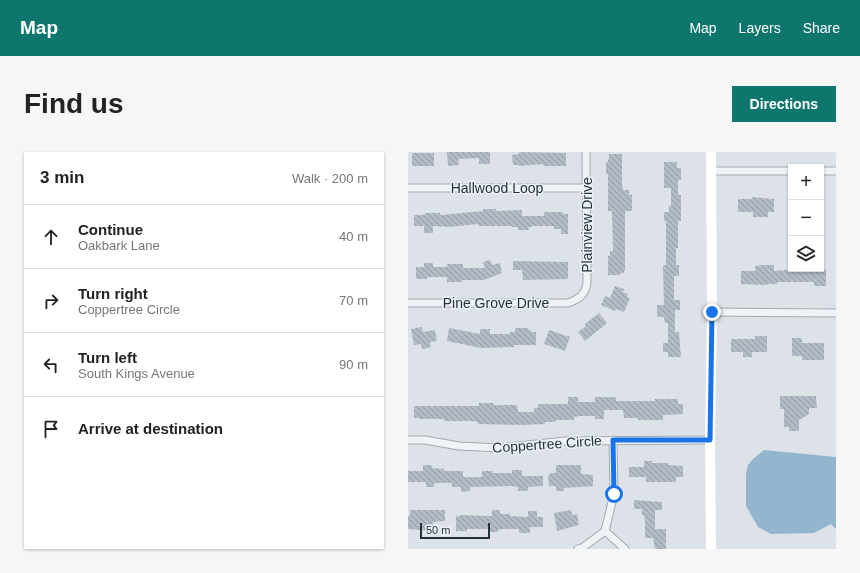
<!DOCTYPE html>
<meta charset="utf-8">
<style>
:root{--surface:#fff;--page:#f6f6f6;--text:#222;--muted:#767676;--line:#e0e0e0;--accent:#0f766e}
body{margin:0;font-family:Arial,sans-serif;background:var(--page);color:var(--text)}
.controls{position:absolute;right:12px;top:12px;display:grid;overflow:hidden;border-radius:0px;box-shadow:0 1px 3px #0004}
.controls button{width:36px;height:36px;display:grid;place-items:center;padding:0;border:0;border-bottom:1px solid var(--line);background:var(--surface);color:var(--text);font:20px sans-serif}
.scale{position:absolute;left:12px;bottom:10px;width:70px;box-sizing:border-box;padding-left:4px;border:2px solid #243240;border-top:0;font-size:11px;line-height:14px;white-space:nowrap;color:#243240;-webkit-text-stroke:3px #ecf1f6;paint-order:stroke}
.stop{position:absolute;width:12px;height:12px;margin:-9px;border:3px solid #1a73e8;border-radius:50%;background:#fff}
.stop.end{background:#1a73e8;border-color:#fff;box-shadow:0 1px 4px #0008}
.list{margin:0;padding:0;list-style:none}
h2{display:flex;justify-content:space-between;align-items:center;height:52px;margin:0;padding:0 16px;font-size:17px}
h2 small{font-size:13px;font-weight:400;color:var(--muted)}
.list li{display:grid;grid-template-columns:26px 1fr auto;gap:12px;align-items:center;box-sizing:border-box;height:64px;padding:0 16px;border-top:1px solid var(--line)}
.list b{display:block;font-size:15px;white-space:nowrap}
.list p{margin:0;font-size:13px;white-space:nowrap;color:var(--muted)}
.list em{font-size:13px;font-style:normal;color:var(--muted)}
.icon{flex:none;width:22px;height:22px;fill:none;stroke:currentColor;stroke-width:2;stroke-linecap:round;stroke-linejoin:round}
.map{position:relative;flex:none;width:428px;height:397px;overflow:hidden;border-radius:0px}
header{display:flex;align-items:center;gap:24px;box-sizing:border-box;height:56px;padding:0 20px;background:var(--accent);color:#fff}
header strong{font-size:19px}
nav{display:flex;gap:22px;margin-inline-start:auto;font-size:14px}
.intro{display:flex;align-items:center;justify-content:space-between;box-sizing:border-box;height:96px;padding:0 24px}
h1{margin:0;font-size:28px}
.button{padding:10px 18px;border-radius:0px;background:var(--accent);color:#fff;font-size:14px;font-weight:700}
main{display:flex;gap:24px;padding:0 24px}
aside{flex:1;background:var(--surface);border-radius:0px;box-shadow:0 1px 3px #0004}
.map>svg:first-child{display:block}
.water{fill:#93b5cd}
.building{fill:url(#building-back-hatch)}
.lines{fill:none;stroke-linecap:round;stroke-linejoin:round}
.street-casing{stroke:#a1aab2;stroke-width:9}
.street{stroke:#f0f3f6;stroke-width:7}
.secondary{stroke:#fff;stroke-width:10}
.route{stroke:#1a73e8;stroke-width:5}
.labels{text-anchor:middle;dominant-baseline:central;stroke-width:3;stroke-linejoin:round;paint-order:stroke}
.street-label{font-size:14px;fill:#243240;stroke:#ecf1f6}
</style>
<header>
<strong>Map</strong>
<nav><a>Map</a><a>Layers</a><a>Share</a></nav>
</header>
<div class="intro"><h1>Find us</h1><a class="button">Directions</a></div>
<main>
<aside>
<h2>3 min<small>Walk · 200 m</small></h2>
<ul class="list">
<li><svg class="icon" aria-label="ahead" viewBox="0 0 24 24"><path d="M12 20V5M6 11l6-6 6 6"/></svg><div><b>Continue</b><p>Oakbark Lane</p></div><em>40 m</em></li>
<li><svg class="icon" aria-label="right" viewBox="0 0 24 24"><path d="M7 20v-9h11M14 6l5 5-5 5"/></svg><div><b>Turn right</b><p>Coppertree Circle</p></div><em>70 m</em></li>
<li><svg class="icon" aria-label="left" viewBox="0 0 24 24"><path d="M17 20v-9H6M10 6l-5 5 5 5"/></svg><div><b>Turn left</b><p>South Kings Avenue</p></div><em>90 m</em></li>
<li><svg class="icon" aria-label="arrive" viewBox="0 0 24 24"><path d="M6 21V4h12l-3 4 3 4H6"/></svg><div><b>Arrive at destination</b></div></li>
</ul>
</aside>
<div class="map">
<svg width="428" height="397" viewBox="0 0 428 397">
<defs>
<pattern id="building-back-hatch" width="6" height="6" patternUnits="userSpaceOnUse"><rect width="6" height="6" fill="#b3bcc6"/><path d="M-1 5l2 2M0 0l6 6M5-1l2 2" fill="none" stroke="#9199a2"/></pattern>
</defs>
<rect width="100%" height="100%" fill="#dce2e8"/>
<polygon class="water" points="356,298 428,305 428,377 423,372 406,381 363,382 350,375 338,354 338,322 340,313 345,307"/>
<g class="building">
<polygon points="39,0 82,0 82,12 71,12 71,6 50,7 51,13 42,14 40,14"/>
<polygon points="111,0 158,1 158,14 136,14 135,12 111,14 111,13 105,13 104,3 111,2"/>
<rect x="4" y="1" width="22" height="13"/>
<polygon points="201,2 214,2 214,35 215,35 215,38 221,38 221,43 224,43 224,59 217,59 217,119 216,119 216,121 212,121 212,123 200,123 200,104 202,104 202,99 205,99 204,59 200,59 200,22 198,22 198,10 200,10 200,7 201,7"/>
<polygon points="256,10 269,10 269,16 273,16 273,28 270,28 270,43 273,43 273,69 270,69 270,96 268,96 268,113 271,113 271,124 266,124 266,148 272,148 272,158 267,158 267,180 271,180 273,205 260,205 260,200 255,200 255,191 260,191 260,171 257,171 256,165 249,165 249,153 256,153 255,113 258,113 258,69 256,69 256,60 261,60 261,54 263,54 263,36 256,36"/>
<polygon points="344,45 366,47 366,60 360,60 360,65 345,65 345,60 330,60 330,47 344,47"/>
<polygon points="75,57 88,57 88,59 113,58 114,59 114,64 136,64 136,60 155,60 155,62 160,62 160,82 153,82 153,77 146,77 146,74 124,74 124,75 121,75 121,78 110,78 110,75 104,75 104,74 70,74 70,72 41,75 25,74 25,81 16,81 16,74 6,74 6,63 17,63 17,61 32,61 32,63 75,59"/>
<polygon points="82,108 84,113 92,111 94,121 76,128 54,128 54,130 39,130 39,125 19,125 19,127 8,127 8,115 16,115 16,111 25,111 25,115 39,115 39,112 55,112 55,116 77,116 75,110"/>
<polygon points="105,109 160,110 160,127 115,128 114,118 105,118"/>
<polygon points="354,113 366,113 366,119 391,117 418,118 418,134 406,134 406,130 369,130 369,132 359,132 359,133 333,132 333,119 347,119 347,114"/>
<polygon points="207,134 216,137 215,140 220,142 219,145 222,146 216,160 208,157 207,159 193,153 197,144 202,146"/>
<polygon points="191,161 199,171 177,189 170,180 178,174 177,172"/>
<polygon points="14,175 15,180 27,178 29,189 22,190 23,195 14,197 13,192 6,193 3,177"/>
<polygon points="41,176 72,182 72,177 82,177 82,182 102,182 102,180 107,180 107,176 120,176 120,178 123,178 123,180 128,180 128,193 106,193 106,195 73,196 39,189"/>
<polygon points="141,178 162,185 157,199 136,192"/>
<polygon points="347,184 359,184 359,200 344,200 344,205 335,205 335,200 323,200 323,187 347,187"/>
<polygon points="384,186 394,186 394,191 416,191 416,208 394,208 394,204 384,204"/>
<polygon points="372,244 408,244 409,256 401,256 401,262 391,268 391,279 381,279 381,275 376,275 376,257 372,257"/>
<polygon points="160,245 170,245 170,250 187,250 187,245 208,245 208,249 247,249 247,247 270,247 270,252 275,252 275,262 255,263 255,268 230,268 230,266 216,266 215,258 196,258 196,267 187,267 187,264 171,264 166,265 166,268 148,268 148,270 137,270 137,272 114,273 70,272 70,270 65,269 36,269 36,267 11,267 11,266 6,266 6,254 71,254 71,251 85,251 85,253 109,253 110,260 126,260 126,256 130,256 130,252 160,252"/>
<polygon points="236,309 244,309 244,311 260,311 260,313 275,314 275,325 268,325 268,330 238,330 238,325 221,325 221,315 236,315"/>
<polygon points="15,313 24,313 24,316 36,317 36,319 55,319 55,325 74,325 74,319 85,319 85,321 104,321 104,318 114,318 114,324 135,324 135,334 120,335 120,339 110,339 110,335 104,334 62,335 62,339 53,340 53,335 44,335 44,331 26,331 26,335 18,335 18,330 0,330 0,319 15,319"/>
<polygon points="148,313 173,313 173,322 185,323 185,334 156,336 156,339 148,339 148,334 141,334 140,323 142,323 142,321 148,321"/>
<polygon points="226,348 254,350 254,358 247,358 247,377 258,377 258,397 247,397 245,386 237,386 237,370 236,363 234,363 234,357 226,357"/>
<polygon points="2,358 37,358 37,369 25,370 25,379 0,377 0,364 2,364"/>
<polygon points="84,358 92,358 92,362 102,362 102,364 120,365 120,359 129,359 129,365 135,365 135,375 122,375 122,381 111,381 111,377 95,377 90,378 90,380 81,380 81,377 59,377 59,379 48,379 48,364 52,364 52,363 84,364"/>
<polygon points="163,358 164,363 169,362 171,373 149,379 146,361"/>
</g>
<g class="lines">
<defs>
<g id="street">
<polyline points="304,19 383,19"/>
<polyline points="413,19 428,19"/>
<polyline points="0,36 178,36"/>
<path d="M0,151h160c11,-4 17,-8 19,-20l-1,-131"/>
<polyline points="304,160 428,161"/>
<polyline points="0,288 17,288 51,294 92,296 157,289 302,288"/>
<polyline points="197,379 206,342 205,288"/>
<polyline points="197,379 217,397"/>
<polyline points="170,397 174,396 197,379"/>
</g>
</defs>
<use href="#street" class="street-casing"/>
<use href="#street" class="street"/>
<polyline class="secondary" points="303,0 304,160 302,288 303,397"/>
</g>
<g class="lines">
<polyline class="route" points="206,342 205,288 302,288 304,160"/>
</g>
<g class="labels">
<g class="street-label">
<text x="89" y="36">Hallwood Loop</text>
<text transform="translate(179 73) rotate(-90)">Plainview Drive</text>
<text x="88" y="151">Pine Grove Drive</text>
<text transform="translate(139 292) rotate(-4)">Coppertree Circle</text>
</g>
</g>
</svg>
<div class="controls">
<button>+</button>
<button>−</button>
<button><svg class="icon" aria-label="layers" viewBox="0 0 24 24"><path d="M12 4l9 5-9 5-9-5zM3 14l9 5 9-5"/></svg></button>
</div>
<div class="scale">50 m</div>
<div class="stop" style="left:206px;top:342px"></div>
<div class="stop end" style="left:304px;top:160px"></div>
</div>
</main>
